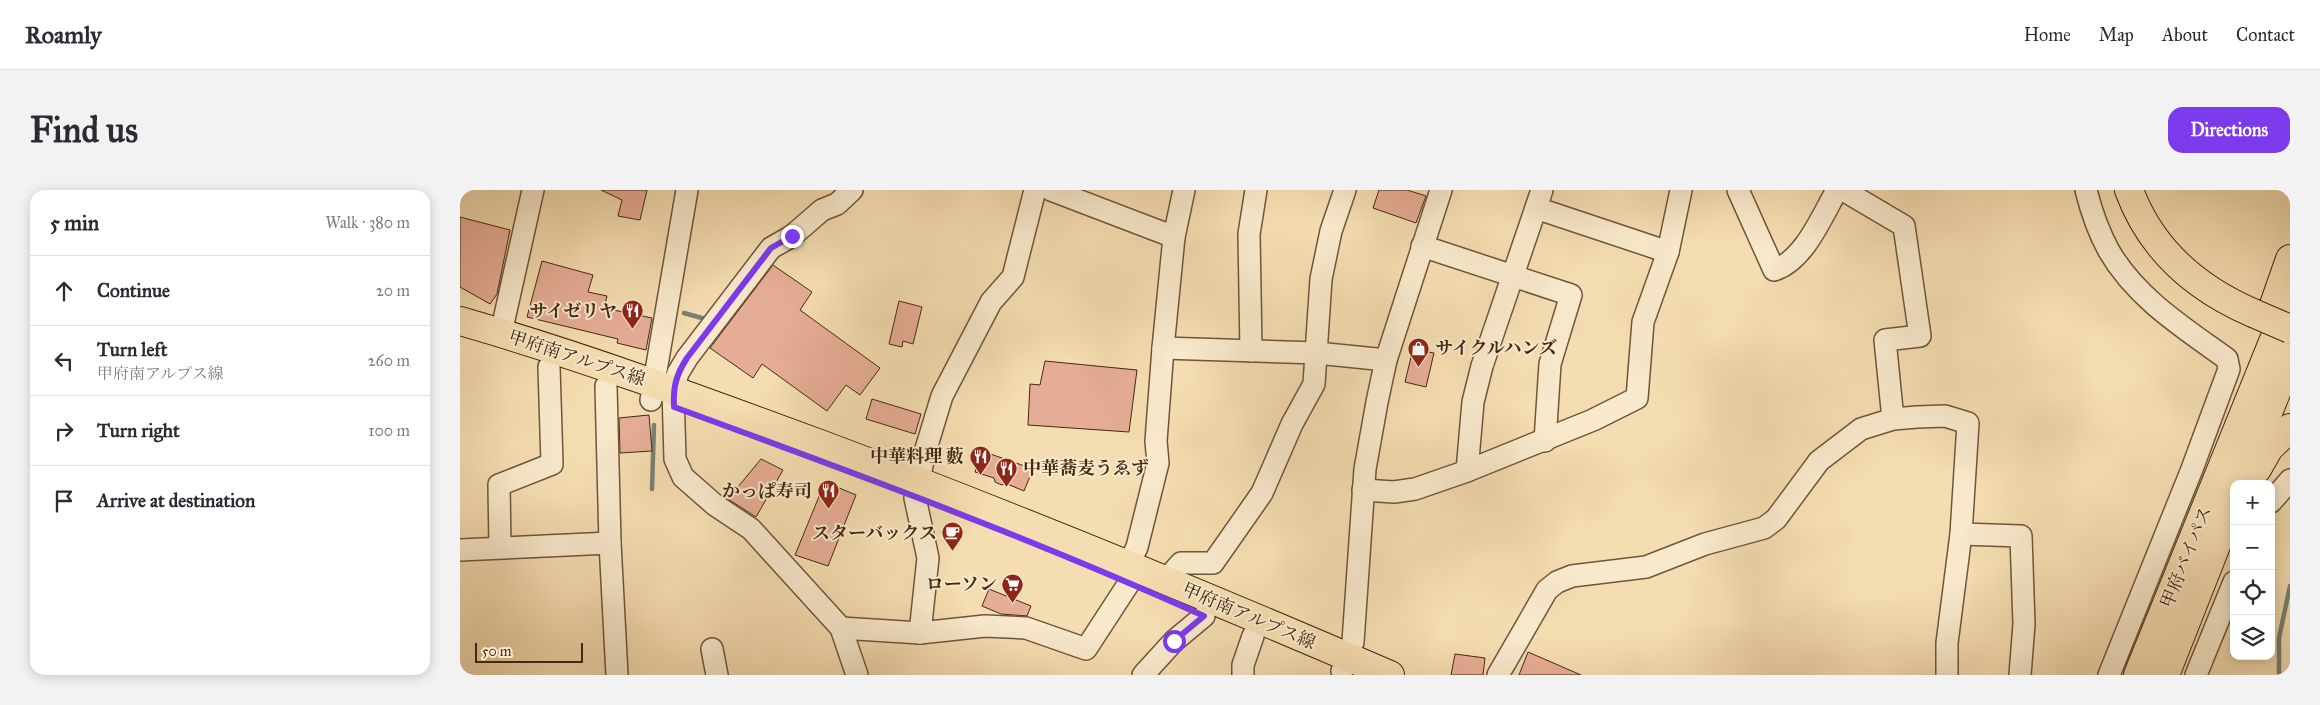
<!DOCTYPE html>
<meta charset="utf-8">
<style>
:root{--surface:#fff;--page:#f2f2f3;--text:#2b2b33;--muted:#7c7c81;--line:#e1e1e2;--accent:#7c3aed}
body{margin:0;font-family:"IM FELL Great Primer","Noto Serif JP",serif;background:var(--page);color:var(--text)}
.controls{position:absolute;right:15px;bottom:15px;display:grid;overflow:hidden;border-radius:10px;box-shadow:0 2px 12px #0003}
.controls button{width:45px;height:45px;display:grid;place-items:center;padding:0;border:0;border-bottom:1px solid var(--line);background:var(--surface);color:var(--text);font:25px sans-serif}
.scale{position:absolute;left:15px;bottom:12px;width:108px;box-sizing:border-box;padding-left:5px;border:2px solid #452813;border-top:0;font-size:14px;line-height:18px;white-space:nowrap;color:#452813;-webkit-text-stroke:4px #f8e9cc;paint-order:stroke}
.stop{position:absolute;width:15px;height:15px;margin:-11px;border:4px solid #7c3aed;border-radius:50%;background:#fff}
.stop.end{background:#7c3aed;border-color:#fff;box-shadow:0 1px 5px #0008}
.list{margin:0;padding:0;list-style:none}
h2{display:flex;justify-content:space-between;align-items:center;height:65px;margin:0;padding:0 20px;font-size:21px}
h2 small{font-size:16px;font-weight:400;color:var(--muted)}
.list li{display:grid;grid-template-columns:32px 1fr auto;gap:15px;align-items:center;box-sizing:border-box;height:70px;padding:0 20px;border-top:1px solid var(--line)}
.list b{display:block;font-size:19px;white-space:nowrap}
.list p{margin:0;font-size:16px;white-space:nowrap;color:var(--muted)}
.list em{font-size:16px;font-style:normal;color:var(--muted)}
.icon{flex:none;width:28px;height:28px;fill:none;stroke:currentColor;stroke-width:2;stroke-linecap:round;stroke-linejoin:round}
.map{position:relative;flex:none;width:1830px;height:485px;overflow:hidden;border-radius:15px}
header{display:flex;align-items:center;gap:30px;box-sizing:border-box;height:70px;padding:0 25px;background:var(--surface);border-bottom:1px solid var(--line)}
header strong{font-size:24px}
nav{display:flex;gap:28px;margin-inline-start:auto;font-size:18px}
.intro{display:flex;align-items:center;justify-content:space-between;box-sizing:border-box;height:120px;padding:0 30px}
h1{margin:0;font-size:35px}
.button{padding:12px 22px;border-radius:15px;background:var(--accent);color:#fff;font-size:18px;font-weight:700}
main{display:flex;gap:30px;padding:0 30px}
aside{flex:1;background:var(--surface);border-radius:15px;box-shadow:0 2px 12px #0003}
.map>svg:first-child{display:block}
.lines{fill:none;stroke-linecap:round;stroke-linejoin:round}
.stream{stroke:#7a8074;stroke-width:4.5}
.building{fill:#e6ad96;stroke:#452813}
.minor-casing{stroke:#71553a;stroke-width:24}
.major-casing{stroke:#452813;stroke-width:30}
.highway-casing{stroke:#452813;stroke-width:30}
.minor{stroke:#f8e9cc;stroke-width:21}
.major{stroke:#f4ddb0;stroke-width:28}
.highway{stroke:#f4ddb0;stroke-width:28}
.highway-bridge-casing{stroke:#452813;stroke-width:30;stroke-linecap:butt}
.highway-bridge{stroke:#f4ddb0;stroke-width:28}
.route{stroke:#7c3aed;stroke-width:6}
.labels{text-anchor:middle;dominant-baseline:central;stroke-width:4;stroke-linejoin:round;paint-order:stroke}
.poi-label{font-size:18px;font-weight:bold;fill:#452813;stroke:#f8e9cc;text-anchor:end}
.street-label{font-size:18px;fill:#452813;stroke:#f8e9cc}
</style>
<header>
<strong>Roamly</strong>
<nav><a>Home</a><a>Map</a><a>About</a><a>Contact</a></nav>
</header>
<div class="intro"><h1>Find us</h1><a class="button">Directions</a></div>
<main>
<aside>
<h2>5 min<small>Walk · 380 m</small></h2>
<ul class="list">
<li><svg class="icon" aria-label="ahead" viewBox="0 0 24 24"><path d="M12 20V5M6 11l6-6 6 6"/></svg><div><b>Continue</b></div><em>20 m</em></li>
<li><svg class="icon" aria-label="left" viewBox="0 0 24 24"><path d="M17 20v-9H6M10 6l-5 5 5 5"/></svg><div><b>Turn left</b><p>甲府南アルプス線</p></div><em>260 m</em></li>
<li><svg class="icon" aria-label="right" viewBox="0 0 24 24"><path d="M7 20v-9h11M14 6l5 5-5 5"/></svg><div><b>Turn right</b></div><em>100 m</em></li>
<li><svg class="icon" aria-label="arrive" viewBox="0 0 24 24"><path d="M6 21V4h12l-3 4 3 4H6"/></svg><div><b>Arrive at destination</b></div></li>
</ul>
</aside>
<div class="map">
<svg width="1830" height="485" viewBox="0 0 1830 485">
<rect width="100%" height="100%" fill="#f4ddb0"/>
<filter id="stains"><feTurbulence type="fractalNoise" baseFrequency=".004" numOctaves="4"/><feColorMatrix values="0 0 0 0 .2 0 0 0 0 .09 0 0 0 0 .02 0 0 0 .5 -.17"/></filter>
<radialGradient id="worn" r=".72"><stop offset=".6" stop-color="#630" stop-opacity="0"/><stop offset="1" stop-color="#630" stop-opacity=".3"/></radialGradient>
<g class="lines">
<g class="stream">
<polyline points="224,123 249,130"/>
<polyline points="192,299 194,235"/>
<polyline points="1819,485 1819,448 1830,396"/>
</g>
</g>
<g class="building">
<polygon points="141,0 187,0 180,30 158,26 162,10"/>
<polygon points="919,0 947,0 966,6 956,33 913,18"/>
<polygon points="0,27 50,40 37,104 30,114 0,97"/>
<polygon points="82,71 133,85 128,102 147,106 144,118 192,128 186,160 157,153 158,149 67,127"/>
<polygon points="313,75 352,102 340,120 420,178 400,205 386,195 367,221 302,174 293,188 250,158"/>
<polygon points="439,111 462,117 453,154 443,151 442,157 429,154"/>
<polygon points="953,159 974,163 966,197 945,192"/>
<polygon points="585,171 677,180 669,242 568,235 570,194 580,195"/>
<polygon points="412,209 461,224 455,244 406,229"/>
<polygon points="189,225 192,261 160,263 159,228"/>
<polygon points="522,261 573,279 564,301 545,293 542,295 535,292 534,288 515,282"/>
<polygon points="301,269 323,280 296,327 268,309"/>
<polygon points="365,292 396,305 368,376 335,365"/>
<polygon points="529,399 571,416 567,426 541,424 522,416"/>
<polygon points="1068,462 1121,485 1059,485"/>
<polygon points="995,464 1025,468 1023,485 991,485"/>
</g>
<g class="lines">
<defs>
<g id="minor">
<polyline points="392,0 377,14 362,20 332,46 311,58 227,168 218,183 213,200 215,269 223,287 255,315 291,339 381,438 397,485"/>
<polyline points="591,0 714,47"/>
<path d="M1278,0l36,80c30,-9 48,-54 63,-80"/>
<polyline points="1383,0 1444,36 1460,146 1425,150 1433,229"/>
<path d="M1626,0c5,20 13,43 23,61 27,47 75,77 118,108l2,10 -37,100 -83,206"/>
<polyline points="1076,18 1208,62"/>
<polyline points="962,56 1111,105 1090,174 1085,251"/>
<polyline points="41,143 73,0"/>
<polyline points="703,158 857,163 926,170"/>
<polyline points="791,161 789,44 796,0"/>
<polyline points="146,196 150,353 157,485"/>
<polyline points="191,210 227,0"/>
<polyline points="1007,281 1013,212 1022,176 1082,0"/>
<polyline points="903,300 934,302 955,299 1007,281 1133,230 1177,208 1183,132 1208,62 1221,0"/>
<polyline points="1811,312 1830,290"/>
<polyline points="1501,344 1561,346 1564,434 1560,485"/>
<polyline points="40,357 39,295 92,274 89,177"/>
<polyline points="0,360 150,353"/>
<polyline points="668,376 677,357 698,273 696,251 703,158 714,47 724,0"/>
<polyline points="705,391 721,373 753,373 802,303 832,234 854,194 861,89 871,41 885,0"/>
<polyline points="381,438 460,443 525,436 566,438 626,459 669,393"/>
<polyline points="460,443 468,368 455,308 465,262 482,206 531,112 553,87 575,0"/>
<polyline points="252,459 257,485"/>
<polyline points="882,481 893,452 905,279 917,212 926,170 981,0"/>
<polyline points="683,485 714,451 744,426"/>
<polyline points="783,485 783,475 793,446"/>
<polyline points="1038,485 1087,400 1097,392 1112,386 1186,377 1245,354 1304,338 1316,329 1359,271 1401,239 1433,229 1457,227 1485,226 1508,233 1501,344 1487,453 1487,485"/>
<polyline points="1736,485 1774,392"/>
</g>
<path id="major" d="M0,131c122,35 241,79 360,123 192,72 382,150 570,231"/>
<g id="highway">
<path d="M1669,0c22,60 66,98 124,123"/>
<polyline points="1809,129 1830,69"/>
<polyline points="1797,279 1809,258 1830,238"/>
<polyline points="1780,294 1830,167"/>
<polyline points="1678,485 1830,110"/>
<polyline points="1705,485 1774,310"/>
</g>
</defs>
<use href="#minor" class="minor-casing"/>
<use href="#major" class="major-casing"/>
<use href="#highway" class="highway-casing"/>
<use href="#minor" class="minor"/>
<use href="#major" class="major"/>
<use href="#highway" class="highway"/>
<defs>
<polyline id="highway-bridge" points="1793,123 1830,139"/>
</defs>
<use href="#highway-bridge" class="highway-bridge-casing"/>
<use href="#highway-bridge" class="highway-bridge"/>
</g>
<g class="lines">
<path class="route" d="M332,46l-21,12 -84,110c-11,17 -14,29 -13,49 178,65 357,131 530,209l-30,25"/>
</g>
<defs>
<symbol id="restaurant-pin" viewBox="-11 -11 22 30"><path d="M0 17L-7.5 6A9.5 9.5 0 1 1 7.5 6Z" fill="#8f2418" stroke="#f8e9cc"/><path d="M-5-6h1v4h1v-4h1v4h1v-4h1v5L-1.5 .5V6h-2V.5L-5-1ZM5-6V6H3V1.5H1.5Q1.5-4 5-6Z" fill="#fff"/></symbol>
<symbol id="shop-pin" viewBox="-11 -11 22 30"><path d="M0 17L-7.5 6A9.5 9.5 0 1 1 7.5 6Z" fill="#8f2418" stroke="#f8e9cc"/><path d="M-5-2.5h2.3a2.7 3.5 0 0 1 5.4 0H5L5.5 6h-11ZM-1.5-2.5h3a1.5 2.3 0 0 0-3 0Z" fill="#fff"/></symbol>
<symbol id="cafe-pin" viewBox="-11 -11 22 30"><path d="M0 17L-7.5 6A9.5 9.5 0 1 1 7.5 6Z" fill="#8f2418" stroke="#f8e9cc"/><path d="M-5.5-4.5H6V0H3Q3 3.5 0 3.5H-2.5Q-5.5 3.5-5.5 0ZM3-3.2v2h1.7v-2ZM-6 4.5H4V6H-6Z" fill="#fff"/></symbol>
<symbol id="supermarket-pin" viewBox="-11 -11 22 30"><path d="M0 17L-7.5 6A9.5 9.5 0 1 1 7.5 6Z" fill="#8f2418" stroke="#f8e9cc"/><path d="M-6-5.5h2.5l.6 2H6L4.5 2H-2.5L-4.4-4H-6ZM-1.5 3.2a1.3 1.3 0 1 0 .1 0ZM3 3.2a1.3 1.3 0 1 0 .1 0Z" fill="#fff"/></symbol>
</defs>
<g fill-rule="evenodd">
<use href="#restaurant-pin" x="160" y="108" width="25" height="34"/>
<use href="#shop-pin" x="946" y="146" width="25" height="34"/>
<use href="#restaurant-pin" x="508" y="254" width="25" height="34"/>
<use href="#restaurant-pin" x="534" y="266" width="25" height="34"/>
<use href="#restaurant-pin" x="356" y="288" width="25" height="34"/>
<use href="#cafe-pin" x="480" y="330" width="25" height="34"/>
<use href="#supermarket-pin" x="540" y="382" width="25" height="34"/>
</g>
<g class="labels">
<g class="poi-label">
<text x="157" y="121">サイゼリヤ</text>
<text x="975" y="158" text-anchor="start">サイクルハンズ</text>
<text x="504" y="266">中華料理 藪</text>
<text x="563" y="278" text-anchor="start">中華蕎麦うゑず</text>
<text x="352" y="301">かっぱ寿司</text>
<text x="477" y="343">スターバックス</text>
<text x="537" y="394">ローソン</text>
</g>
<g class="street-label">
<text transform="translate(117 168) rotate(18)">甲府南アルプス線</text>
<text transform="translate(1726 367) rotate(-68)">甲府バイパス</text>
<text transform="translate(789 426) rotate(23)">甲府南アルプス線</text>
</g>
</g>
<rect width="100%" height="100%" filter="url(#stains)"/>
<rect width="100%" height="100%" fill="url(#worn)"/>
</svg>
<div class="controls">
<button>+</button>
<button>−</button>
<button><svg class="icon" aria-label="locate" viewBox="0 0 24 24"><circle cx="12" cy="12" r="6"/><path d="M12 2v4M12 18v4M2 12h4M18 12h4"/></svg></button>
<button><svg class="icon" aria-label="layers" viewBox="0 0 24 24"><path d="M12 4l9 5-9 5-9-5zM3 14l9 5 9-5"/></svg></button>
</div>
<div class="scale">50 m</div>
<div class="stop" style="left:714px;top:451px"></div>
<div class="stop end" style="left:332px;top:46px"></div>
</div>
</main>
